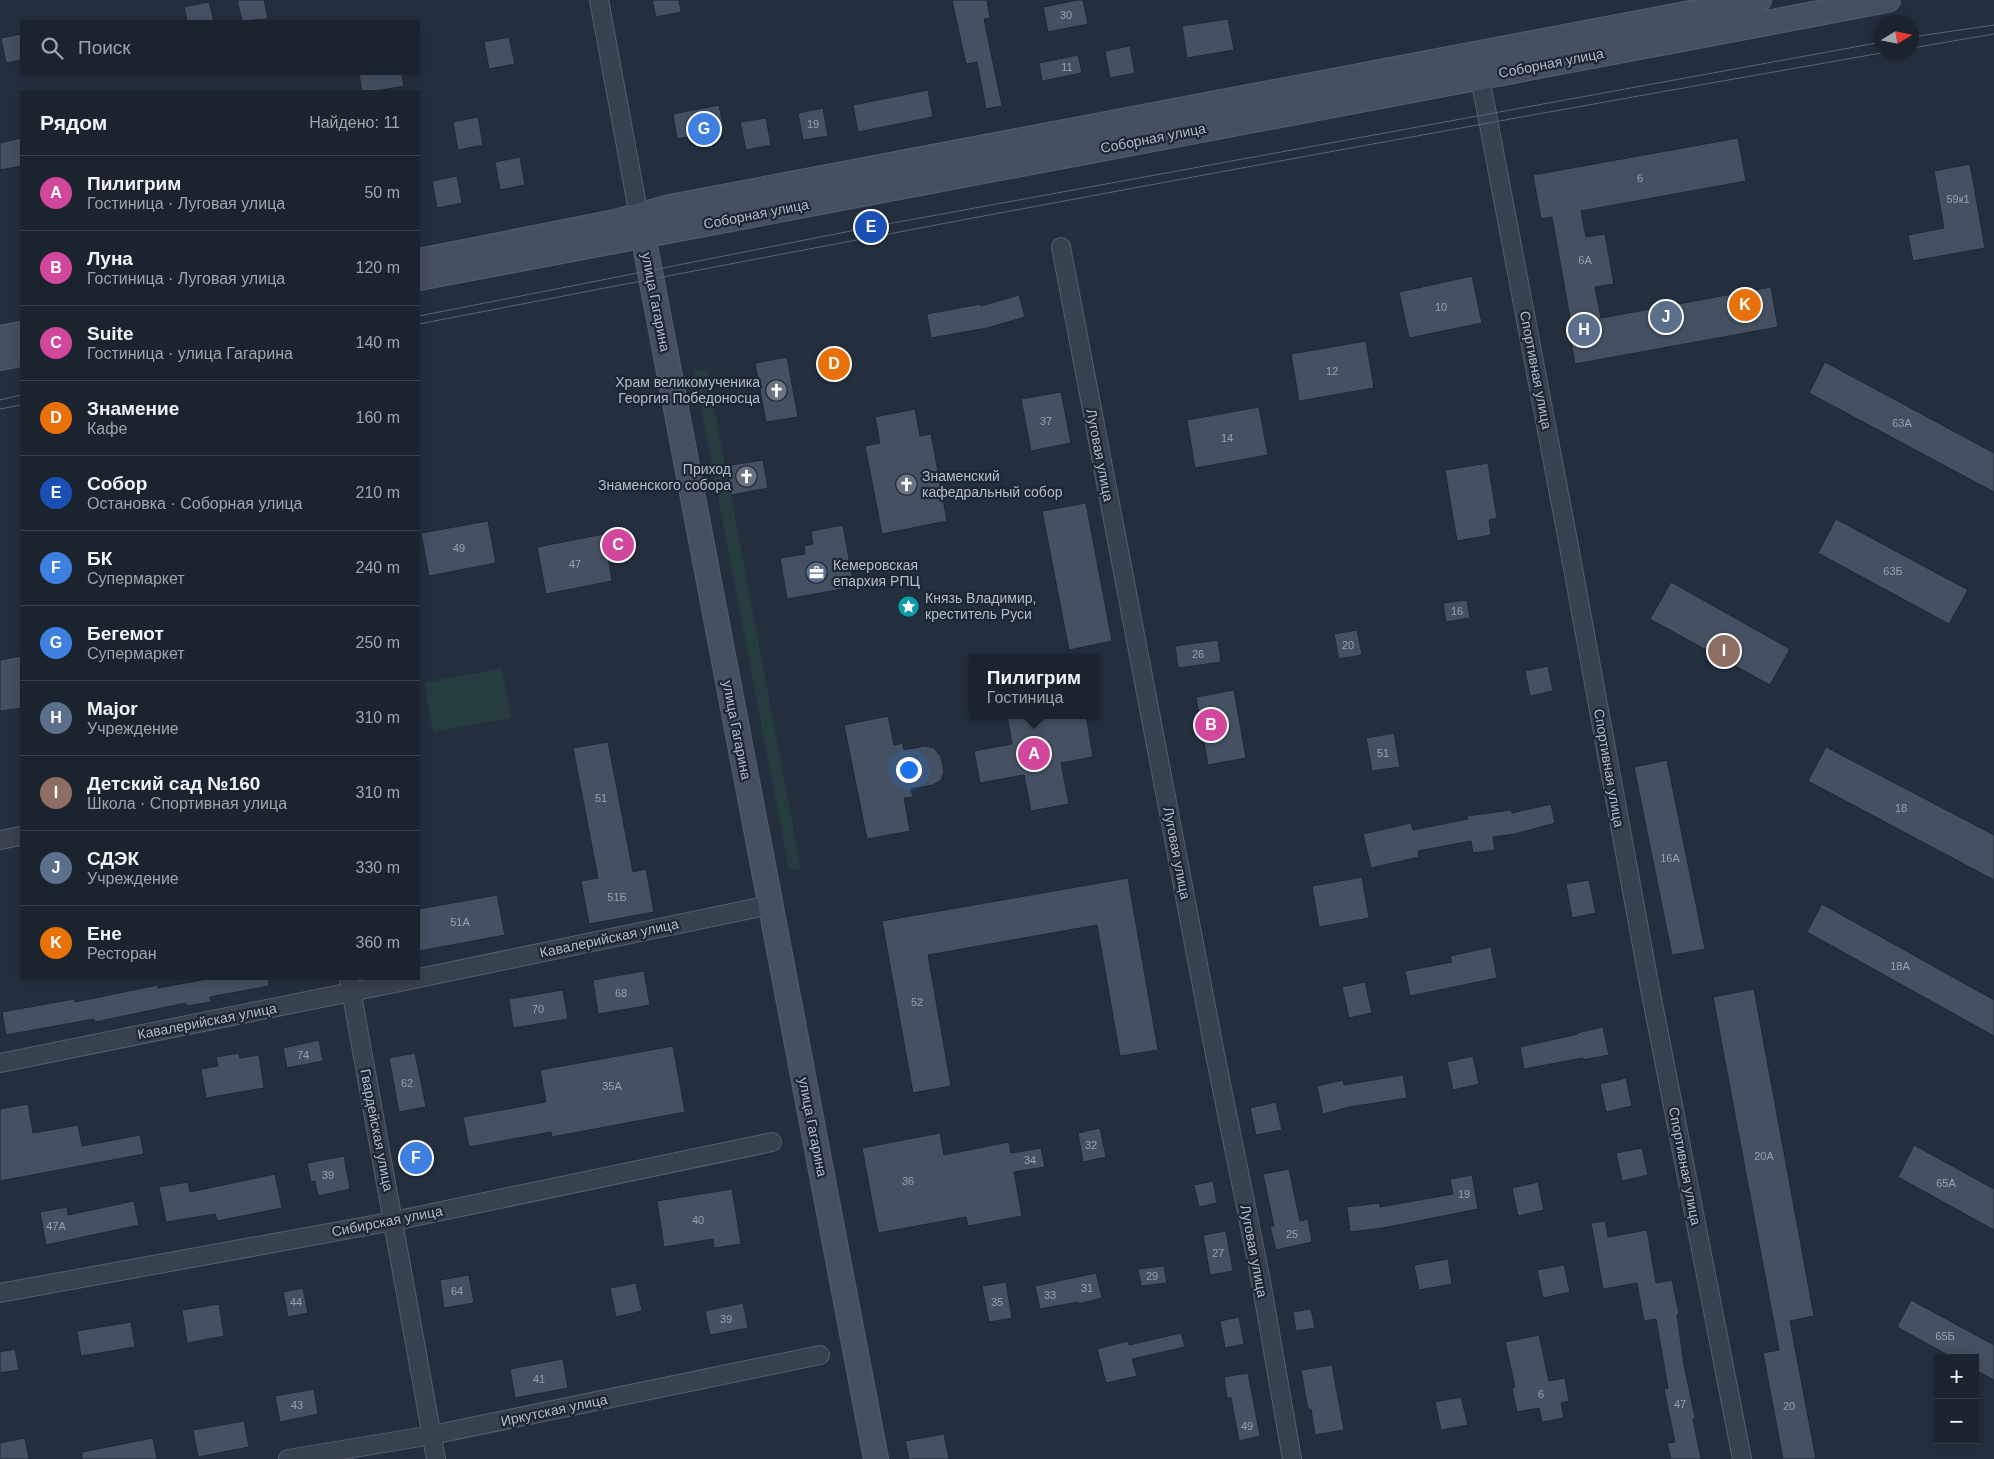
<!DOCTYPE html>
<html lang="ru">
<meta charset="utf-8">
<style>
:root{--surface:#1b232e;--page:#242b36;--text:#f1f3f6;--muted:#a0a4aa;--line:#39404a;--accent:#0b8043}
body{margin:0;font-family:Helvetica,sans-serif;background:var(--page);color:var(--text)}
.controls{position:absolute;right:15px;bottom:15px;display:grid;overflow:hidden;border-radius:0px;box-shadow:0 2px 12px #0003}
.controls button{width:45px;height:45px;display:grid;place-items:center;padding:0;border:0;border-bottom:1px solid var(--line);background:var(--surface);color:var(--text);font:25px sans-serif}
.compass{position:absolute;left:1874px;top:15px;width:45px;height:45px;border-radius:50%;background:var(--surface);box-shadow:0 2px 12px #0003;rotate:80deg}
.you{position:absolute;left:908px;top:769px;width:18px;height:18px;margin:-12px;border:4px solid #fff;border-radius:50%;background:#1a73e8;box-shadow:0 0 0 8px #1a73e833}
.badge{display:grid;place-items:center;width:32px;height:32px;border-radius:50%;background:var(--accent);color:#fff;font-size:16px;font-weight:700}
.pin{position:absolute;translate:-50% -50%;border:2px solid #fff;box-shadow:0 1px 5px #0006}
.popup{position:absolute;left:969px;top:654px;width:130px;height:65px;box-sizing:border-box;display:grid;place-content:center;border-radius:0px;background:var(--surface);filter:drop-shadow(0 1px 4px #0005);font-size:16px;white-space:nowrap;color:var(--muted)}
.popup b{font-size:19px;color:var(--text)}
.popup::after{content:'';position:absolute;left:50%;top:100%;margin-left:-10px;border:10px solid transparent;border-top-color:var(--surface)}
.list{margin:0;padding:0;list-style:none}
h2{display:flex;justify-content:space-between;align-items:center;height:65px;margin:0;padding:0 20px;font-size:21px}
h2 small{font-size:16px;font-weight:400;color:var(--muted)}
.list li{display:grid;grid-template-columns:32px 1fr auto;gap:15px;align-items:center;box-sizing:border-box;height:75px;padding:0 20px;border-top:1px solid var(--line)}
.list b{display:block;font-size:19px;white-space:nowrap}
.list p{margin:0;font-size:16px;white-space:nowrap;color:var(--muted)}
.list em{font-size:16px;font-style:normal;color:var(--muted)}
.icon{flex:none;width:28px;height:28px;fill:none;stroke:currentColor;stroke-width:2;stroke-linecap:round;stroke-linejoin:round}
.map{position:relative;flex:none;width:1994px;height:1459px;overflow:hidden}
.search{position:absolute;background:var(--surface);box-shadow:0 2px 12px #0003;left:20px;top:20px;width:400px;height:55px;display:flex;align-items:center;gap:12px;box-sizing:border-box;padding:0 18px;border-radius:0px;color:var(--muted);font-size:19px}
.panel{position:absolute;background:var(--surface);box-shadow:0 2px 12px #0003;left:20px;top:90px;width:400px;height:890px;border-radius:0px}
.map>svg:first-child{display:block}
.green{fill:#263c3f}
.building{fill:#455162;stroke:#1f2835}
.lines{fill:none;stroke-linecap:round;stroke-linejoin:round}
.street-casing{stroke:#565f6c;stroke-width:20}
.secondary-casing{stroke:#565f6c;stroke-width:26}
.street{stroke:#38414e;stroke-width:18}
.secondary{stroke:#465061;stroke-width:24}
.tram{stroke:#5a6575;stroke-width:1}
.labels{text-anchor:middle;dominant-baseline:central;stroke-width:4.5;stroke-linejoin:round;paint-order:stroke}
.number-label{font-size:11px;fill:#98a1af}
.street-label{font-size:14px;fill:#b4bcc9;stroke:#1d2633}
.poi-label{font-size:14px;fill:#b4bcc9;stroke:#1d2633;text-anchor:start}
</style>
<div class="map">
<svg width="1994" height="1459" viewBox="0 0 1994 1459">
<rect width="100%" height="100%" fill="#242f3e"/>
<g class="green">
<polygon points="707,369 801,868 789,870 694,371"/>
<polygon points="502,668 511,718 433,732 424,683"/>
</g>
<g class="building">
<polygon points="237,0 264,0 268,19 242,21"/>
<polygon points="652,0 679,0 681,12 656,17"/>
<polygon points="952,0 987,0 990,18 984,19 1002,106 986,109 977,62 966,64"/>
<polygon points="1078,0 1083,0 1088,24 1048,32 1043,7"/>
<polygon points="209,2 214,21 187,21 184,7"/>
<polygon points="1228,19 1234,50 1187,58 1182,26"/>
<polygon points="21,34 21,60 6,63 1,38"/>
<polygon points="509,37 515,64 489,69 484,42"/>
<polygon points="1130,46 1135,73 1110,78 1105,51"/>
<polygon points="1078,55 1082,73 1042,81 1039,63"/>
<polygon points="359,74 402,74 404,86 376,91 362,91"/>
<polygon points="928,90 933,117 858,132 853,105"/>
<polygon points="719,105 724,130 677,139 673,114"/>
<polygon points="823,108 828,136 803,140 798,113"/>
<polygon points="478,117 483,145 458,150 453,122"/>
<polygon points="766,118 771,145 746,150 740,122"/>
<polygon points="21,138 21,166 0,170 0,143"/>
<polygon points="1738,138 1746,181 1581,211 1586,237 1605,234 1614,284 1595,287 1601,318 1771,287 1778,327 1575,364 1568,324 1571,324 1552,217 1541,219 1533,175"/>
<polygon points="520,157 525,185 500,190 495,162"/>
<polygon points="1970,164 1985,248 1913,261 1908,235 1944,228 1934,171"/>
<polygon points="457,176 462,203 437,208 432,181"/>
<polygon points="1472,276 1482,323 1409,338 1399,292"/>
<polygon points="1019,295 1025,317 987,328 931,338 927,314 981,304 981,306"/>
<polygon points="1366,341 1374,388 1299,401 1291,354"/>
<polygon points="787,357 798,417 766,422 755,363"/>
<polygon points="1825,362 1994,453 1994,492 1809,393"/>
<polygon points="1061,392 1071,443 1031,451 1021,399"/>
<polygon points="1259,407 1268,455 1195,468 1187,420"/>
<polygon points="915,409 920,436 931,434 947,521 882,534 865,446 880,443 875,417"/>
<polygon points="763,460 768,488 731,495 726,466"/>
<polygon points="1488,463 1497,518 1489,520 1491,535 1457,541 1445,470"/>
<polygon points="1086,503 1112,641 1069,650 1042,511"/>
<polygon points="1836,519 1968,590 1949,624 1818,553"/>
<polygon points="488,521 496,563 429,576 421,533"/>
<polygon points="843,525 854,587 787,599 780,558 805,554 804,546 813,544 811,531"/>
<polygon points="604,534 612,581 546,594 537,547"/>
<polygon points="1671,582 1790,649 1770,685 1650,619"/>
<polygon points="1467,600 1470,618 1446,622 1443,603"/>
<polygon points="1357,630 1362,655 1339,659 1334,634"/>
<polygon points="1218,640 1221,662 1178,668 1175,646"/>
<polygon points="21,656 21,708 0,711 0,660"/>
<polygon points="1548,666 1553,691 1530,696 1525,671"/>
<polygon points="1234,690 1246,758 1208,765 1196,697"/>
<polygon points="1007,715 1086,715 1093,757 1061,763 1069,804 1031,811 1024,775 980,783 974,751 1012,744"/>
<polygon points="888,716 894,745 903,743 904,750 925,746 934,748 941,757 944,772 941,780 933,785 911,789 913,797 904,798 910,831 867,839 844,725"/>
<polygon points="1394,733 1400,767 1372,771 1366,738"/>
<polygon points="608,742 633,872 646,869 654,912 589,924 581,881 598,878 573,748"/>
<polygon points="1826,747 1994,835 1994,880 1808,781"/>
<polygon points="1667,760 1705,949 1672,955 1634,767"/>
<polygon points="1551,804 1555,823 1515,834 1493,837 1495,850 1473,853 1471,841 1418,851 1419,857 1371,868 1363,834 1411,823 1413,830 1468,819 1467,816 1511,810 1512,813"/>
<polygon points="1362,877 1369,918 1319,927 1312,886"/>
<polygon points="1128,878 1158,1050 1120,1056 1097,925 928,955 951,1086 913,1093 882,921"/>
<polygon points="1589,880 1596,913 1572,918 1566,884"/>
<polygon points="497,895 505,935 419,951 419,909"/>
<polygon points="1822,904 1994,1000 1994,1036 1807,932"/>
<polygon points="1491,947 1497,978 1410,996 1405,971 1452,962 1450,956"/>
<polygon points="644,971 650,1005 598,1014 593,980"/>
<polygon points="207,979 268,979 269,986 210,997 211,1002 187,1006 186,1003 95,1022 94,1019 6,1035 2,1012 74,999 75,1002 158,985 158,988"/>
<polygon points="1365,982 1372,1013 1349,1018 1342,987"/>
<polygon points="1754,989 1814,1316 1790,1321 1816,1459 1783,1459 1763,1353 1779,1350 1713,997"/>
<polygon points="563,990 568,1019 513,1028 509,999"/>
<polygon points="1603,1027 1609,1055 1583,1060 1583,1058 1524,1069 1520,1047 1578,1034 1577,1033"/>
<polygon points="319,1040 323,1061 287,1068 283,1048"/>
<polygon points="673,1046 685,1112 552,1137 551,1132 469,1147 463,1117 546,1102 540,1070"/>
<polygon points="239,1053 240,1058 259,1055 264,1088 206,1098 201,1069 218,1066 216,1057"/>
<polygon points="415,1053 426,1107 399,1112 389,1058"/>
<polygon points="1473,1056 1479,1084 1453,1090 1447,1062"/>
<polygon points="1403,1075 1407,1098 1349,1107 1323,1114 1317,1086 1343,1080 1344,1085"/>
<polygon points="1626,1078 1632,1106 1606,1112 1600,1084"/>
<polygon points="1276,1102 1282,1130 1256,1135 1250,1108"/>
<polygon points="28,1104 33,1133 78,1125 82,1146 140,1135 144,1154 0,1181 0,1109"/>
<polygon points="1100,1128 1106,1157 1083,1162 1078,1133"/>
<polygon points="940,1133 944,1155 1009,1142 1011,1153 1041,1148 1045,1167 1014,1172 1022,1216 968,1226 966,1217 878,1233 862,1148"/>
<polygon points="1914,1145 1994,1189 1994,1230 1898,1177"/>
<polygon points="1642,1148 1648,1175 1622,1181 1616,1153"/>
<polygon points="423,1150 426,1166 405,1170 402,1153"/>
<polygon points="344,1156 350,1189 318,1196 315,1181 311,1182 307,1163"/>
<polygon points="1289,1169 1300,1221 1308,1219 1312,1242 1276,1250 1270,1227 1274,1226 1263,1174"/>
<polygon points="275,1174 282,1208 217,1221 215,1214 166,1222 159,1187 188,1182 190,1192"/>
<polygon points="1472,1175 1478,1209 1383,1228 1350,1232 1347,1207 1379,1203 1380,1207 1453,1194 1450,1179"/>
<polygon points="1213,1181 1217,1203 1199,1207 1194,1185"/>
<polygon points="1538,1182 1544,1210 1518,1216 1512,1188"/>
<polygon points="732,1189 741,1244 714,1248 713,1239 664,1247 657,1201"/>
<polygon points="134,1201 139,1225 46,1245 40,1212 67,1207 68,1215"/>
<polygon points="1605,1221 1608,1237 1647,1230 1656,1283 1672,1280 1679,1314 1677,1315 1684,1365 1695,1418 1693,1419 1701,1459 1671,1459 1667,1443 1675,1442 1664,1389 1668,1388 1656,1319 1644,1321 1637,1283 1603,1289 1591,1223"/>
<polygon points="1226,1231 1233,1271 1210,1275 1203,1235"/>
<polygon points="1448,1259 1452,1284 1419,1290 1414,1265"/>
<polygon points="1564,1265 1570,1292 1543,1298 1537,1270"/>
<polygon points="1164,1266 1167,1283 1141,1286 1138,1269"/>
<polygon points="1096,1273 1102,1298 1078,1304 1078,1302 1040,1309 1035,1286"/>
<polygon points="469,1275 474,1303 444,1308 440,1280"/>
<polygon points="1006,1282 1012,1318 989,1322 982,1286"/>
<polygon points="636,1283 642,1311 616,1317 610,1288"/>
<polygon points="303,1288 308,1313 288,1317 283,1292"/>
<polygon points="1911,1300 1994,1345 1994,1380 1975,1370 1975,1358 1953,1358 1897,1327"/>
<polygon points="743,1303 748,1328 710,1335 705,1311"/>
<polygon points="219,1304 224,1336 187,1343 182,1310"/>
<polygon points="1311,1309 1315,1328 1296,1331 1293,1312"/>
<polygon points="1239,1317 1244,1344 1225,1348 1220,1321"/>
<polygon points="131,1322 135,1347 81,1356 77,1331"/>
<polygon points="1181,1333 1185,1347 1132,1359 1137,1376 1106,1383 1097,1349 1128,1341 1129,1345"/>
<polygon points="1539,1335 1549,1381 1565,1378 1569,1401 1561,1403 1564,1418 1542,1422 1539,1408 1517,1412 1512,1388 1515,1387 1505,1342"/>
<polygon points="15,1349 19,1370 0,1373 0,1352"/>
<polygon points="563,1359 568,1388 515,1398 510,1369"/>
<polygon points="1332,1365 1344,1430 1315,1435 1311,1409 1308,1409 1301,1370"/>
<polygon points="1248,1373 1260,1436 1239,1441 1231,1398 1227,1398 1224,1377"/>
<polygon points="314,1389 318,1414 280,1422 275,1396"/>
<polygon points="1461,1397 1468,1425 1441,1430 1435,1402"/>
<polygon points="244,1421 249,1447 198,1457 193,1430"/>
<polygon points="944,1434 949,1459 909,1459 905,1441"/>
<polygon points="25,1438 29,1459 0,1459 0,1443"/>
<polygon points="153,1438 157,1459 82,1459 82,1452"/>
</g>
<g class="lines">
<defs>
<g id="street">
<polyline points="599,0 641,227"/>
<polyline points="1478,67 1568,541 1648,978 1742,1459"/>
<polyline points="1061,247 1216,1059 1260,1276 1292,1459"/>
<polyline points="0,840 21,836"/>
<polyline points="419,978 770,905"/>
<polyline points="349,979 436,1459"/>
<polyline points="0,1063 415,979"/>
<polyline points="0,1293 394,1221 772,1142"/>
<polyline points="288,1459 432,1435 820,1355"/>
</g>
<g id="secondary">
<polyline points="643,235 876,1459"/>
<polyline points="419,261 615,222 670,207 1759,0"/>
<polyline points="419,278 1888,0"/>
<polyline points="0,338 21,334"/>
<polyline points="0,358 21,354"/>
</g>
</defs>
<use href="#street" class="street-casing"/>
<use href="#secondary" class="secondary-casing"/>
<use href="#street" class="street"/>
<use href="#secondary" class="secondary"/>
<g class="tram">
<polyline points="1912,37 1994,25"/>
<polyline points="1912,48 1994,34"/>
<polyline points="419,316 871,227 1882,42"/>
<path d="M419,324c488,-95 977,-186 1468,-272"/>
<polyline points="0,400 21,395"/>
<polyline points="0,409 21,405"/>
</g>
</g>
<defs>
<symbol id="church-disc" viewBox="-11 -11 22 22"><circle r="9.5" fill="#6b7280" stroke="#1d2633"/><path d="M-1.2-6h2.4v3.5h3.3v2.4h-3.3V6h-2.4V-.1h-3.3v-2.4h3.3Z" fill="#fff"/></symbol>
<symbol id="office-disc" viewBox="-11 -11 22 22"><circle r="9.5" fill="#5c6f8a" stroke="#1d2633"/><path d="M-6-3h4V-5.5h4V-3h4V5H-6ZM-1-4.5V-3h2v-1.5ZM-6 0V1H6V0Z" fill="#fff"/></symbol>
<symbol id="sight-disc" viewBox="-11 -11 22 22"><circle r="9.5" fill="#0f9aa8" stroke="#1d2633"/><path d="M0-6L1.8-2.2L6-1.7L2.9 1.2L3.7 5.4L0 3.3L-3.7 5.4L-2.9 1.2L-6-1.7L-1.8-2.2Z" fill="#fff"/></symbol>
</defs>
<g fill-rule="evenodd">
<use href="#church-disc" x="764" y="378" width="25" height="25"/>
<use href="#church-disc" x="734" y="464" width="25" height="25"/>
<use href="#church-disc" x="894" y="472" width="25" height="25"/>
<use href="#office-disc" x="804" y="560" width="25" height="25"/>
<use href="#sight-disc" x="896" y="594" width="25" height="25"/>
</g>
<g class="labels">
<g class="number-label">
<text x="1066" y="15">30</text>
<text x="1067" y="67">11</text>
<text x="813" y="124">19</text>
<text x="1640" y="178">6</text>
<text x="1958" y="199">59к1</text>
<text x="1585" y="260">6А</text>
<text x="1441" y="307">10</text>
<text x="1332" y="371">12</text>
<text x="1046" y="421">37</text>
<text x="1902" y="423">63А</text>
<text x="1227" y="438">14</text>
<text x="459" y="548">49</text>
<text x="575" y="564">47</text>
<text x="1893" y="571">63Б</text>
<text x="1457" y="611">16</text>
<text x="1348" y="645">20</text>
<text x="1198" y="654">26</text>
<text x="1383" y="753">51</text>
<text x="601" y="798">51</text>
<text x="1901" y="808">18</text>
<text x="1670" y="858">16А</text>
<text x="617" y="897">51Б</text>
<text x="460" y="922">51А</text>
<text x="1900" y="966">18А</text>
<text x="621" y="993">68</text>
<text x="917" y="1002">52</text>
<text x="538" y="1009">70</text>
<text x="303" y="1055">74</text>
<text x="407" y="1083">62</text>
<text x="612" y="1086">35А</text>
<text x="1091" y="1145">32</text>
<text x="1764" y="1156">20А</text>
<text x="1030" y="1160">34</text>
<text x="328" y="1175">39</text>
<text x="908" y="1181">36</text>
<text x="1946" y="1183">65А</text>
<text x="1464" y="1194">19</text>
<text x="698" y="1220">40</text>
<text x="56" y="1226">47А</text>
<text x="1292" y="1234">25</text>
<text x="1218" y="1253">27</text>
<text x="1152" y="1276">29</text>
<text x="1087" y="1288">31</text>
<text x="457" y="1291">64</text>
<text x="1050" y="1295">33</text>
<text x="296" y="1302">44</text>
<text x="997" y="1302">35</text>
<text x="726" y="1319">39</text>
<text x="1945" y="1336">65Б</text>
<text x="539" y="1379">41</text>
<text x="1541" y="1394">6</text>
<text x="1680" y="1404">47</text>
<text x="297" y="1405">43</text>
<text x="1789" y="1406">20</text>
<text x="1247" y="1426">49</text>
</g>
<g class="street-label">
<text transform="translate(1551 63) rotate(-11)">Соборная улица</text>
<text transform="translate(1153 138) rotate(-11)">Соборная улица</text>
<text transform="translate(756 214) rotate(-11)">Соборная улица</text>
<text transform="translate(656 302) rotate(79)">улица Гагарина</text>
<text transform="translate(1536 370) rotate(79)">Спортивная улица</text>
<text transform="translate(1100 455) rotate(79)">Луговая улица</text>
<text transform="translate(737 730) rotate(79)">улица Гагарина</text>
<text transform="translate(1609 768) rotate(80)">Спортивная улица</text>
<text transform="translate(1177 853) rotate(79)">Луговая улица</text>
<text transform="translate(609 938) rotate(-12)">Кавалерийская улица</text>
<text transform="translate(207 1021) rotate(-11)">Кавалерийская улица</text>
<text transform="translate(813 1127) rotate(79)">улица Гагарина</text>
<text transform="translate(377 1130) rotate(79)">Гвардейская улица</text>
<text transform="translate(1685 1166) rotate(79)">Спортивная улица</text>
<text transform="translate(387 1221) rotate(-11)">Сибирская улица</text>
<text transform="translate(1254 1251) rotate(79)">Луговая улица</text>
<text transform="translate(554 1410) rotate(-12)">Иркутская улица</text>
</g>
<g class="poi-label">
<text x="760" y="382" text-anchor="end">Храм великомученика<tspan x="760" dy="16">Георгия Победоносца</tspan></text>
<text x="731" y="469" text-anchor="end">Приход<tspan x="731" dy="16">Знаменского собора</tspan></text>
<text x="922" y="476">Знаменский<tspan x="922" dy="16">кафедральный собор</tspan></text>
<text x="833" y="565">Кемеровская<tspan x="833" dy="16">епархия РПЦ</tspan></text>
<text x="925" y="598">Князь Владимир,<tspan x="925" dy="16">креститель Руси</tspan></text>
</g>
</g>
</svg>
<div class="controls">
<button>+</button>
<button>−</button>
</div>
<svg class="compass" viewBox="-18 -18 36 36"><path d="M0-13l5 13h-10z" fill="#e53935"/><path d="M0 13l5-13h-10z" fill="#a0a4aa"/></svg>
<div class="you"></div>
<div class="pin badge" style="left:1034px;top:754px;background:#d1479c">A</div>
<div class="popup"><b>Пилигрим</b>Гостиница</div>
<div class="pin badge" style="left:1211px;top:725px;background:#d1479c">B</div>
<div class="pin badge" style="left:618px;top:545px;background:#d1479c">C</div>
<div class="pin badge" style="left:834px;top:364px;background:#e8710a">D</div>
<div class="pin badge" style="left:871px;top:227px;background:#1a4fb4">E</div>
<div class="pin badge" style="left:416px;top:1158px;background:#3f7fe0">F</div>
<div class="pin badge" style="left:704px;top:129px;background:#3f7fe0">G</div>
<div class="pin badge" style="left:1584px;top:330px;background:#5c6f8a">H</div>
<div class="pin badge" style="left:1724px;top:651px;background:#8d6e63">I</div>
<div class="pin badge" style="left:1666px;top:317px;background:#5c6f8a">J</div>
<div class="pin badge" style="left:1745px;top:305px;background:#e8710a">K</div>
<div class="search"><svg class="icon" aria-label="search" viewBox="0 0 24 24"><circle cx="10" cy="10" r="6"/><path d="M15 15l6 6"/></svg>Поиск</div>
<section class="panel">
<h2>Рядом<small>Найдено: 11</small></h2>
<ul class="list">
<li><span class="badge" style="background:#d1479c">A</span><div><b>Пилигрим</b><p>Гостиница · Луговая улица</p></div><em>50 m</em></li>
<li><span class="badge" style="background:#d1479c">B</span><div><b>Луна</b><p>Гостиница · Луговая улица</p></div><em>120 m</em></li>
<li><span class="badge" style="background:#d1479c">C</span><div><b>Suite</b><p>Гостиница · улица Гагарина</p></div><em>140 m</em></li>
<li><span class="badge" style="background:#e8710a">D</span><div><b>Знамение</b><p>Кафе</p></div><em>160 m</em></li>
<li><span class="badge" style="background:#1a4fb4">E</span><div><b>Собор</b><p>Остановка · Соборная улица</p></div><em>210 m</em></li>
<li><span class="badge" style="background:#3f7fe0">F</span><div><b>БК</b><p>Супермаркет</p></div><em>240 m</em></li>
<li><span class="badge" style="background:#3f7fe0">G</span><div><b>Бегемот</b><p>Супермаркет</p></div><em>250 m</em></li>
<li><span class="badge" style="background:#5c6f8a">H</span><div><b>Major</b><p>Учреждение</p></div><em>310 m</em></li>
<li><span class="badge" style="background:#8d6e63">I</span><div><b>Детский сад №160</b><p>Школа · Спортивная улица</p></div><em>310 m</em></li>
<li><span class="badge" style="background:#5c6f8a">J</span><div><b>СДЭК</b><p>Учреждение</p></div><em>330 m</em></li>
<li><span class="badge" style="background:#e8710a">K</span><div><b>Ене</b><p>Ресторан</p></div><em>360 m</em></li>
</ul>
</section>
</div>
